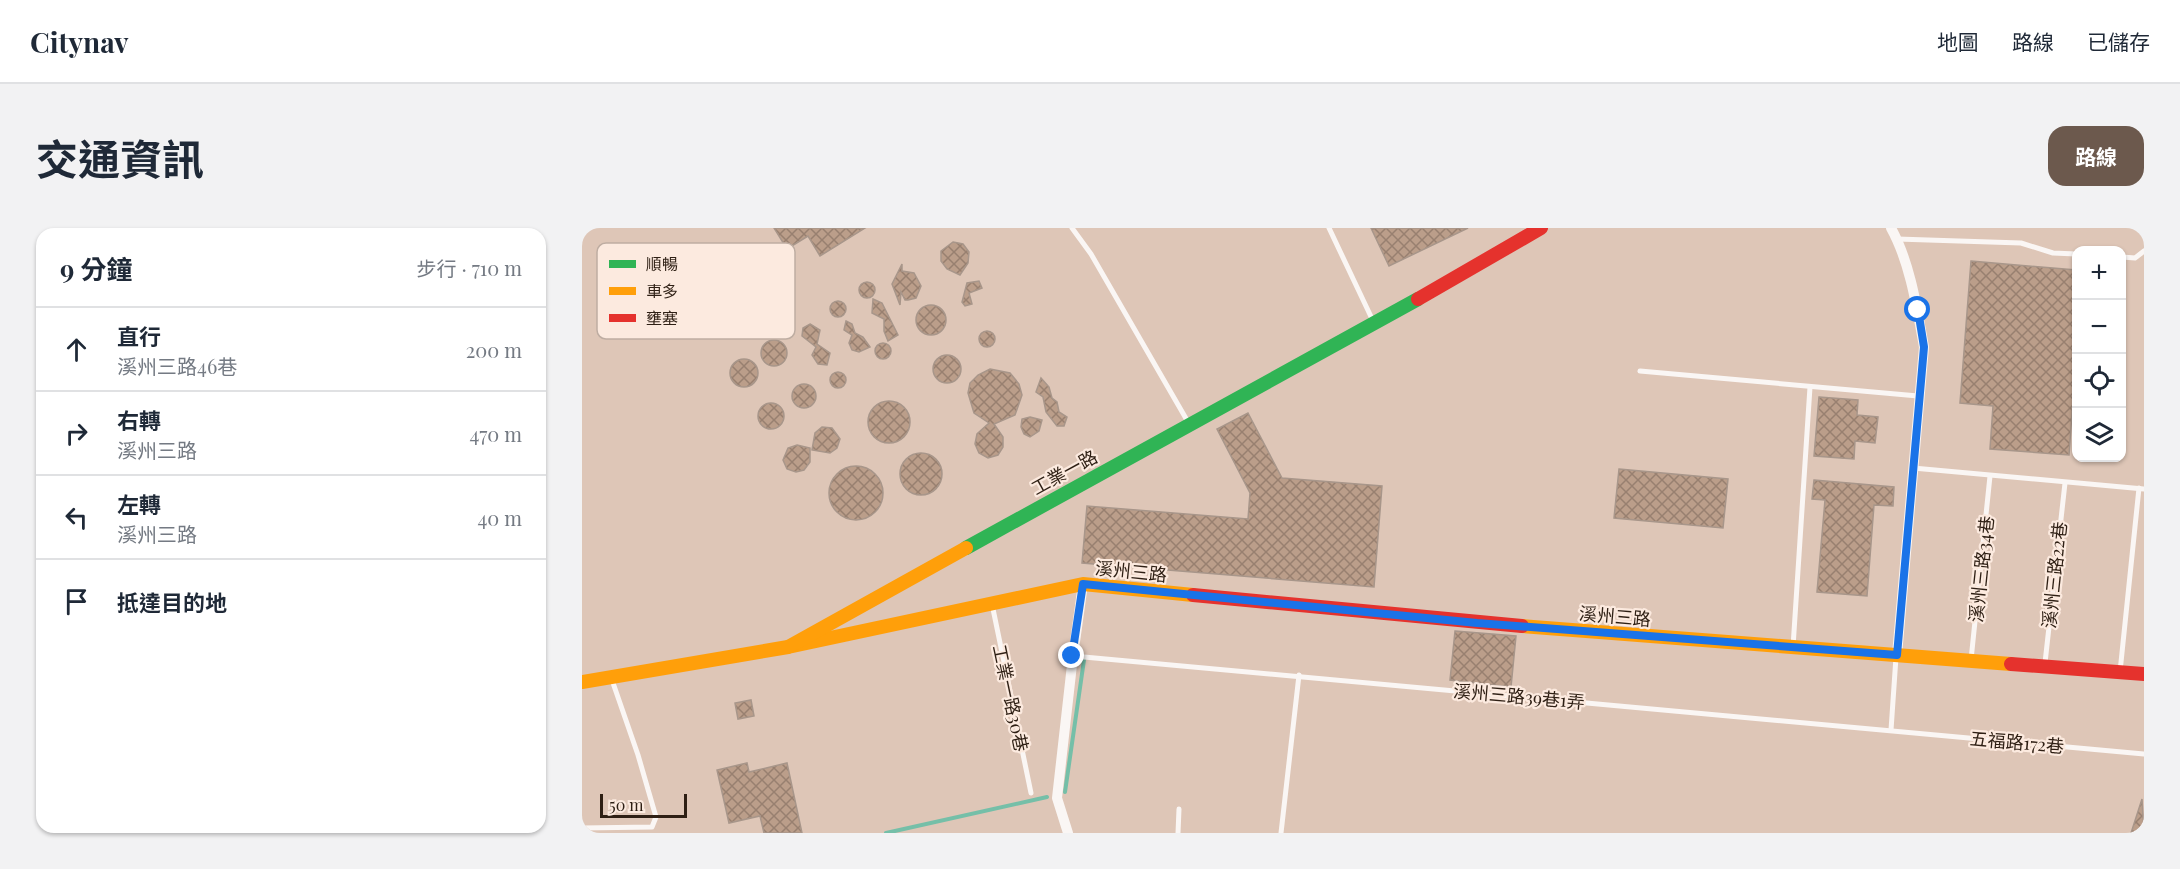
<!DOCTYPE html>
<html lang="zh-TW">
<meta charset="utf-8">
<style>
:root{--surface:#fff;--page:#f2f2f3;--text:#1f2937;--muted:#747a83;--line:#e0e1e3;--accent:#6c594d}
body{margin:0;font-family:"Playfair Display","Noto Sans TC",serif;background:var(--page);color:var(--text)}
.controls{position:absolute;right:18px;top:18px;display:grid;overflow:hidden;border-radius:12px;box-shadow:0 2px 4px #0004}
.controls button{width:54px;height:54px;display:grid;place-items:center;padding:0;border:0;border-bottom:2px solid var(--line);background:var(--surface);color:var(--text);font:30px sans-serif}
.scale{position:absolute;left:18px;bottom:15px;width:87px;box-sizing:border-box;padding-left:6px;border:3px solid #2e1f14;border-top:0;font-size:16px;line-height:21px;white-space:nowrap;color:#2e1f14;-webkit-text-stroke:4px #fceadf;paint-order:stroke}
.stop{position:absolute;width:18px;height:18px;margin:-14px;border:4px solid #1a73e8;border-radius:50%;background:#fff}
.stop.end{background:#1a73e8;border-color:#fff;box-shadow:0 2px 6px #0008}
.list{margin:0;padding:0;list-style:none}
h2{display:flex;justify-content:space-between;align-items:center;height:78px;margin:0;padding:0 24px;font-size:26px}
h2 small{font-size:20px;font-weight:400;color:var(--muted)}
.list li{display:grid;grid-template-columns:39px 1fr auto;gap:18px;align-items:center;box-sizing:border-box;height:84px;padding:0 24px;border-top:2px solid var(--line)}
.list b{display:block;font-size:22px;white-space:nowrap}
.list p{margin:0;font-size:20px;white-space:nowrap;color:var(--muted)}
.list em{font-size:20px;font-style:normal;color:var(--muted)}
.icon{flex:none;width:33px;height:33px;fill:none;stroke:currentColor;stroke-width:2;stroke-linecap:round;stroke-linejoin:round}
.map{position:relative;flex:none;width:1562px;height:605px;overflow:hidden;border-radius:18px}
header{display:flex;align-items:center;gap:36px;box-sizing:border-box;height:84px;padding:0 30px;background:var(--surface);border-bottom:2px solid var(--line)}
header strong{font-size:28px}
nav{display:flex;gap:33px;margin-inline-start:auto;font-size:21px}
.intro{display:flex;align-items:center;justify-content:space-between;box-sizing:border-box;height:144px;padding:0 36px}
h1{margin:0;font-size:42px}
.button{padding:15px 27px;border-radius:18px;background:var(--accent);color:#fff;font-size:21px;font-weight:700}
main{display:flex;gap:36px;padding:0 36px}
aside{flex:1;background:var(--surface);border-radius:18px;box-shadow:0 2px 4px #0004}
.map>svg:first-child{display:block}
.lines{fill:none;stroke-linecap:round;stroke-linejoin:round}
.stream{stroke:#75bfa8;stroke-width:4}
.building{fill:url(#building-cross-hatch);stroke:#a8968a;stroke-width:1.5}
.lane{stroke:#faf6f4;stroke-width:5}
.street{stroke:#faf6f4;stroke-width:10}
.fast{stroke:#30b455;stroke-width:14}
.slow{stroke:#ff9f0a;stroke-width:14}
.jam{stroke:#e5322d;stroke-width:14}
.route{stroke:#1a73e8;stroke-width:8}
.labels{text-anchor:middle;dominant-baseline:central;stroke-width:4.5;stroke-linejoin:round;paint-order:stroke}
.street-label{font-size:18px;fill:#2e1f14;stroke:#fceadf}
.key{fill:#fceadf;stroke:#beada2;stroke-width:1.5}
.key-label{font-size:16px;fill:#2e1f14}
</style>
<header>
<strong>Citynav</strong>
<nav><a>地圖</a><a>路線</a><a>已儲存</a></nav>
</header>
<div class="intro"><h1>交通資訊</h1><a class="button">路線</a></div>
<main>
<aside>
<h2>9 分鐘<small>步行 · 710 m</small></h2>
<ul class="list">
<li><svg class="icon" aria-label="ahead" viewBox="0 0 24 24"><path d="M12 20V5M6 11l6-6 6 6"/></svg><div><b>直行</b><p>溪州三路46巷</p></div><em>200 m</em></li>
<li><svg class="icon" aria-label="right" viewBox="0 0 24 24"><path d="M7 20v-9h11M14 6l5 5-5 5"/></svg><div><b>右轉</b><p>溪州三路</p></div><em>470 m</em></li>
<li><svg class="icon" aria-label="left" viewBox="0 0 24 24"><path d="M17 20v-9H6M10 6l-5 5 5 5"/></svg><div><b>左轉</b><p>溪州三路</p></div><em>40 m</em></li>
<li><svg class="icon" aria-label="arrive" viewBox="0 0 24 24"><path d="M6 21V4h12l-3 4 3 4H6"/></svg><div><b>抵達目的地</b></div></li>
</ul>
</aside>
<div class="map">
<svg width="1562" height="605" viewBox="0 0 1562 605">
<defs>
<pattern id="building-cross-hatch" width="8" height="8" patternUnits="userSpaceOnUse" patternTransform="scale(1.5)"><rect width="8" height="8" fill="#bb9e8a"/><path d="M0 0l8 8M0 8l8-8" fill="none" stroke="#988070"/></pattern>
</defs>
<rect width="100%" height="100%" fill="#dec6b7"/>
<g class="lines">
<g class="stream">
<polyline points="483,564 502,432"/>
<polyline points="304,605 465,569"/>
</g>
</g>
<g class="building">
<polygon points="192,0 283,0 238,28 226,8 205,21"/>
<polygon points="789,0 886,0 807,38"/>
<polygon points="371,14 381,16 387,24 386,35 378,47 365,41 359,33 359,23"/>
<polygon points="1389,33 1494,42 1494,129 1487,227 1408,221 1411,178 1378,175"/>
<polygon points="320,36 320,43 332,45 339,58 334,70 326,72 323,72 319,64 318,77 310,56"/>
<polygon points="397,53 400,60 387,65 390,76 383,78 380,74 385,55"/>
<circle cx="285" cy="62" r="8"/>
<polygon points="291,71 300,75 316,107 306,113 302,103 302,91 290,85"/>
<circle cx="256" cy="81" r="8"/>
<circle cx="349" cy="92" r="15"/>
<polygon points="264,93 270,96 273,105 281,109 288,119 277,124 270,122 267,115 270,107 262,102"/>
<polygon points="228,96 238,102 235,116 248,125 245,137 236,136 230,127 234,119 220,108 221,100"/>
<circle cx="405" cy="111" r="8"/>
<circle cx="192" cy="125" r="13"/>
<circle cx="301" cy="123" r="8"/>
<circle cx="365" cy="141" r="14"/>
<circle cx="162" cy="145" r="14"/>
<polygon points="408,141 428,145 437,156 440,167 433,187 412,196 421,209 421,219 416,227 406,230 397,225 393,216 395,206 407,195 392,185 386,165 388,155 396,147"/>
<circle cx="256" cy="152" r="8"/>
<polygon points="459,150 467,159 470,170 475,174 477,184 485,189 482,198 475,198 464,184 461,169 454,164"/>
<circle cx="222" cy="168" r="12"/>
<polygon points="1237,169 1276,172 1275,187 1296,189 1293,215 1273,213 1272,231 1232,228"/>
<circle cx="307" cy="194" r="21"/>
<circle cx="189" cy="188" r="13"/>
<polygon points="666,185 700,250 800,258 792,359 500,335 505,278 666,291 668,265 635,201"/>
<polygon points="448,189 460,192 457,203 448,209 442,206 439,199 440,191"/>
<polygon points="240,199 250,200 258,211 255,220 248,225 230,222 233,205"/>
<polygon points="215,217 228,220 228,234 222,242 214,244 205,241 201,232 206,220"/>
<circle cx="339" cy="246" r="21"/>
<circle cx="274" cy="265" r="27"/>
<polygon points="1037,241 1146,251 1141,300 1032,290"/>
<polygon points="1232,252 1312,259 1311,278 1292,277 1285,368 1235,364 1243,272 1230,271"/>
<polygon points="873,403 934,408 929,459 868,452"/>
<polygon points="169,472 172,488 156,491 153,475"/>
<polygon points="165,535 167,544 205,535 220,605 182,605 178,588 147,595 135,542"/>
<polygon points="1560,571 1562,605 1549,605"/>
</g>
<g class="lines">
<g class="lane">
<polyline points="490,0 509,26 606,194"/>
<polyline points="747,0 792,95"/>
<polyline points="1315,11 1439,15 1471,25 1494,26"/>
<polyline points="1540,29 1553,30 1562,23"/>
<polyline points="1058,143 1336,168"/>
<polyline points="1331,240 1562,261"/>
<polyline points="410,376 449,565"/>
<polyline points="1211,419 1228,159"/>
<polyline points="491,428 1562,526"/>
<polyline points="1389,432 1408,248"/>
<polyline points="1463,435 1483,255"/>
<polyline points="1538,444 1557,260"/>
<polyline points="1309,502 1314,429"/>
<polyline points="0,600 70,599 74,589 56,527 30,452"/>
<polyline points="596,605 597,581"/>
<polyline points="699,605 717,447"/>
</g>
<g class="street">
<path d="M1309,0c19,34 26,80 33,119l-27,308"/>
<polyline points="486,605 475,570 491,428 501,356"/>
</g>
<polyline class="fast" points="384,320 836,71"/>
<g class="slow">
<polyline points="940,398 1429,436"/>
<polyline points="206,419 501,356 611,367"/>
<polyline points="0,454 206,419 384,320"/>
</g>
<g class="jam">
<polyline points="836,71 959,0"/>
<polyline points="611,367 940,398"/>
<polyline points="1429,436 1562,446"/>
</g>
</g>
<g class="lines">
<polyline class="route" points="490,428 501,356 895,395 1315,427 1342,119 1336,82"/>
</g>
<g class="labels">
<g class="street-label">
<text transform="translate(482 244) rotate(-29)">工業一路</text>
<text transform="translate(1399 341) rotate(-84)">溪州三路34巷</text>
<text transform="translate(549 343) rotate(6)">溪州三路</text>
<text transform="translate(1472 347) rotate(-84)">溪州三路22巷</text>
<text transform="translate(1033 388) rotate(5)">溪州三路</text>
<text transform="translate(937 468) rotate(5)">溪州三路39巷1弄</text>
<text transform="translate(429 470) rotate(78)">工業一路30巷</text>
<text transform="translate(1435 514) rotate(5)">五福路172巷</text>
</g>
</g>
<rect x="15" y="15" width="198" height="96" rx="9" class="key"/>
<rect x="27" y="32" width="27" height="8" fill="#30b455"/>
<rect x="27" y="59" width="27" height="8" fill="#ff9f0a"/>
<rect x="27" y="86" width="27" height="8" fill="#e5322d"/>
<g class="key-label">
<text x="64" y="42">順暢</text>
<text x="64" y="69">車多</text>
<text x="64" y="96">壅塞</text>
</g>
</svg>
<div class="controls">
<button>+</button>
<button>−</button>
<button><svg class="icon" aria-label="locate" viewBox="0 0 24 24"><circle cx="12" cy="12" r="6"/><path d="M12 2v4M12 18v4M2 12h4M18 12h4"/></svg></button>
<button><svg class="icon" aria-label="layers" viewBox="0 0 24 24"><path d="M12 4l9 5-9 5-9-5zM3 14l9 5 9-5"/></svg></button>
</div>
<div class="scale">50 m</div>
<div class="stop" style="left:1336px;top:82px"></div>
<div class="stop end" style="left:490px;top:428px"></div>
</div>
</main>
